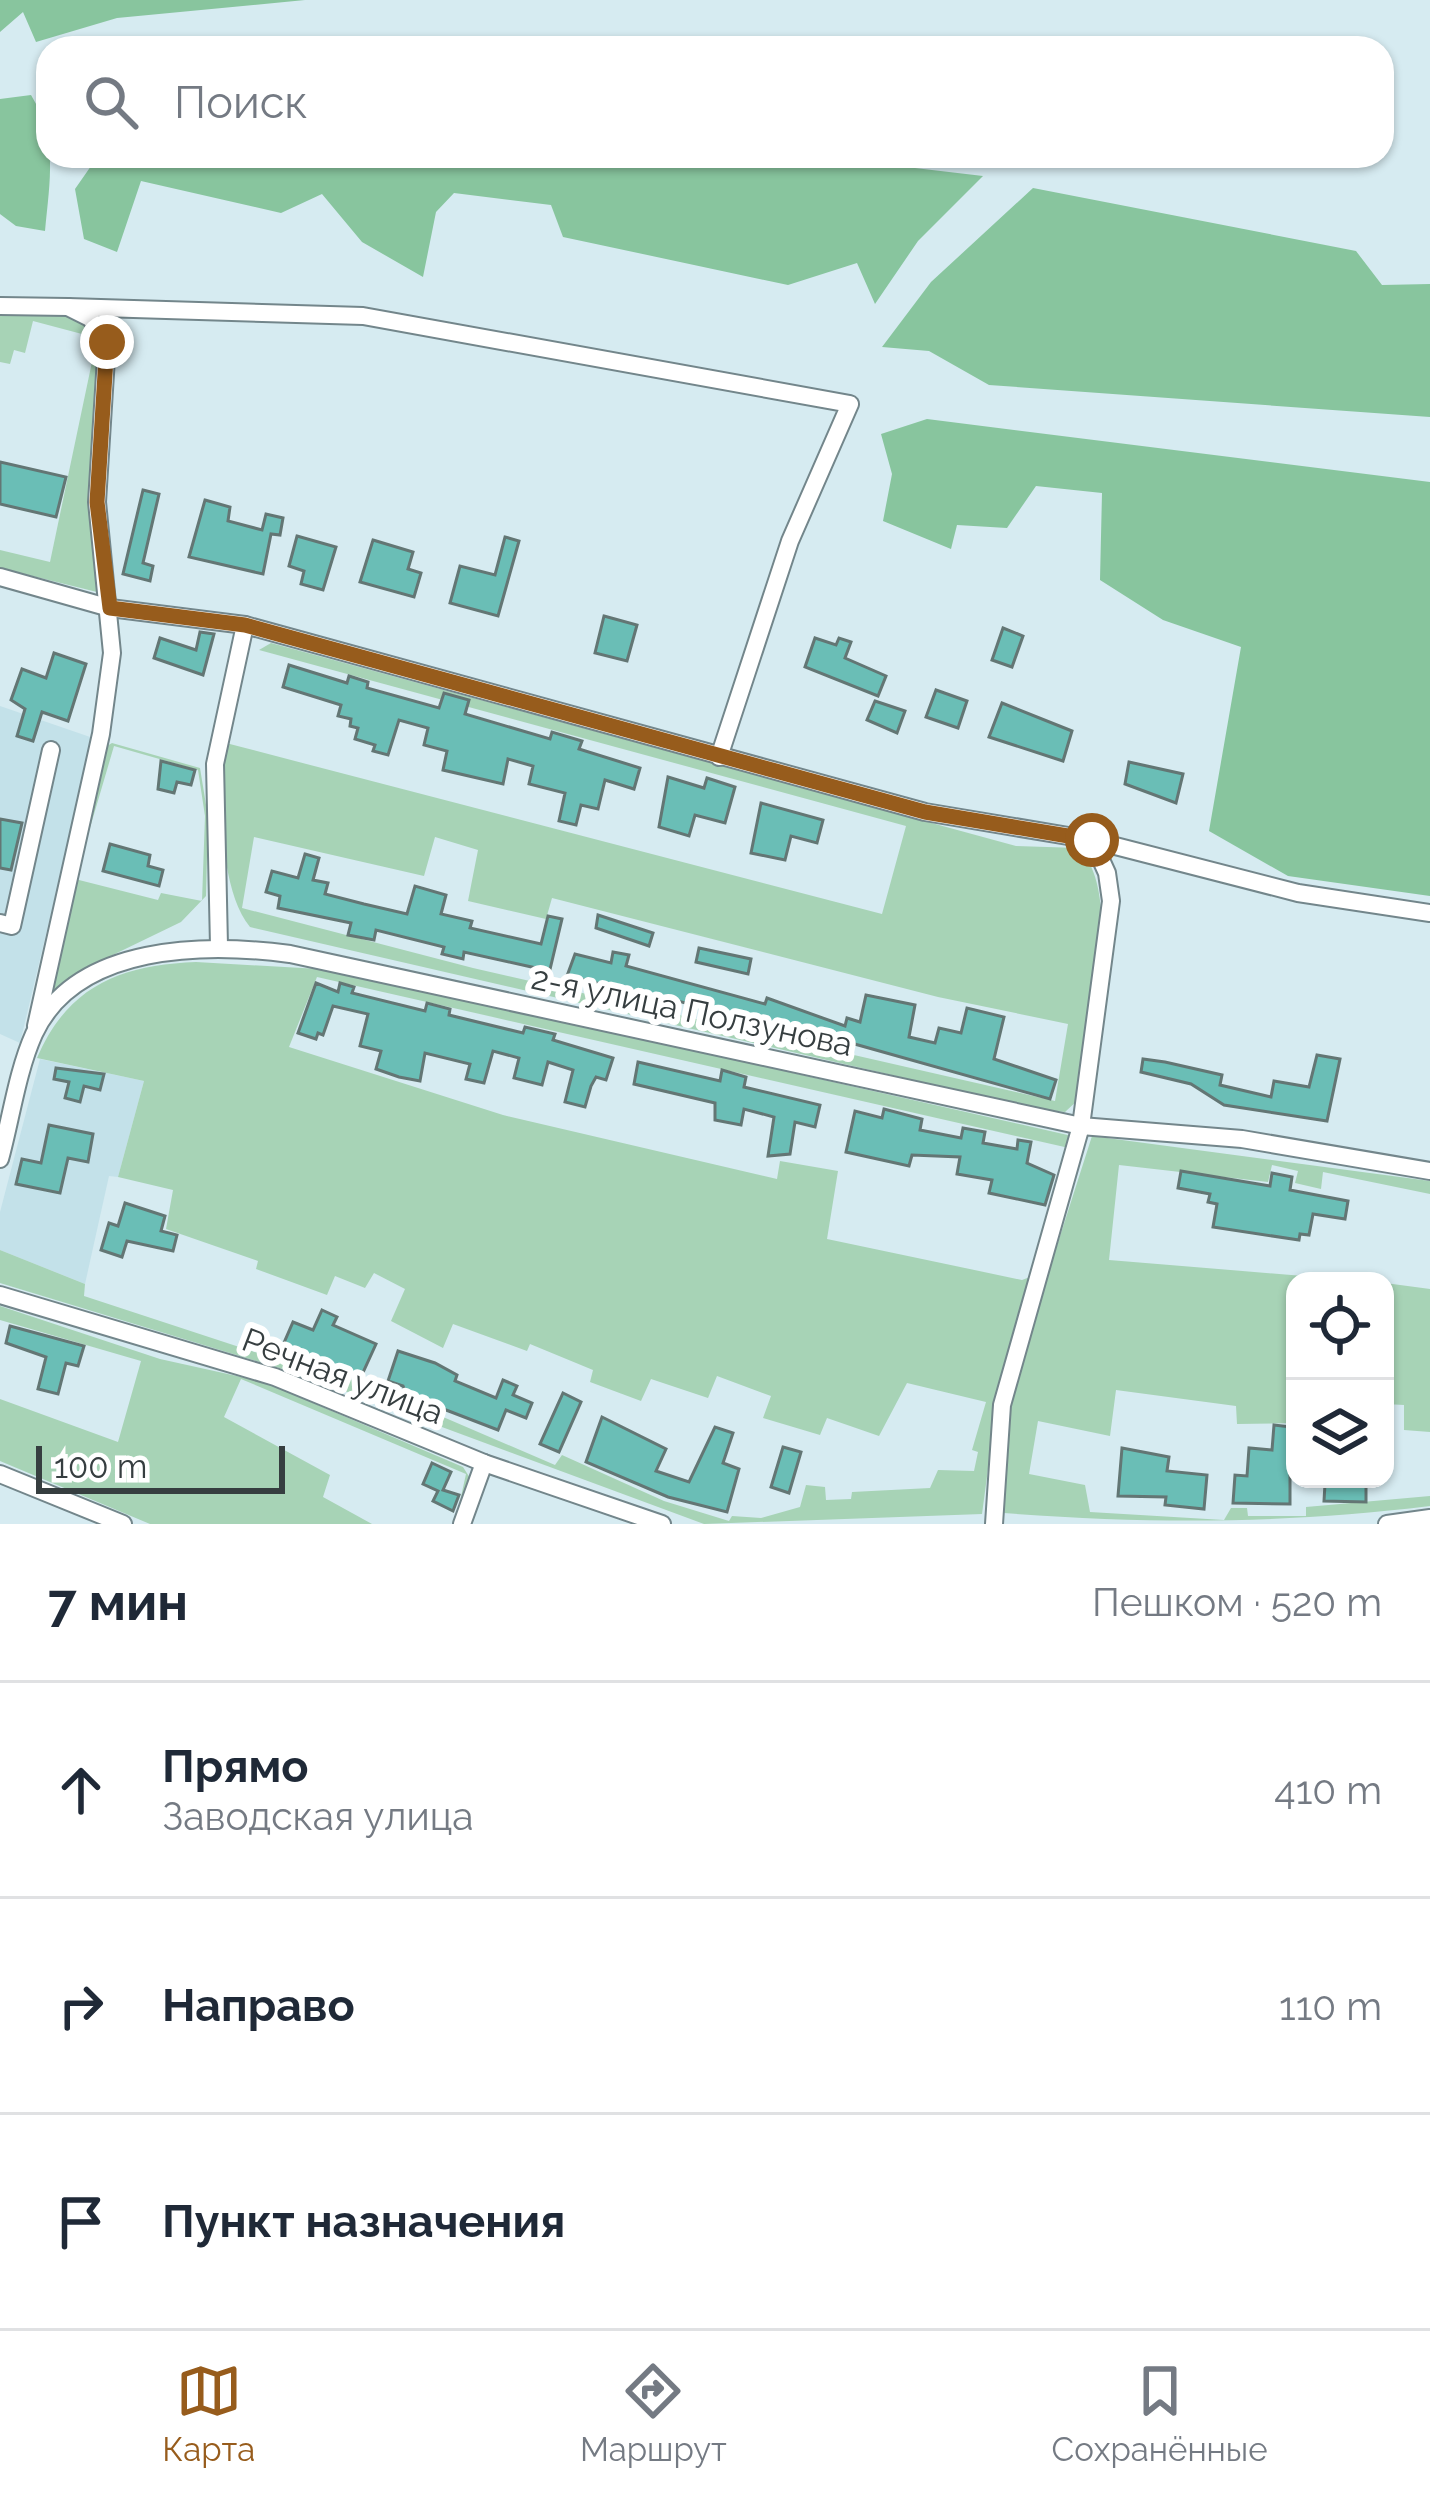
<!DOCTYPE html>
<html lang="ru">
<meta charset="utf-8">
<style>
:root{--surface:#fff;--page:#f2f2f3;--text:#1f2937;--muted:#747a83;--line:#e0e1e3;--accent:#975c1c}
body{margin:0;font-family:Raleway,sans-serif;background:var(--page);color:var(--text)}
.controls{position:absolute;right:36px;bottom:36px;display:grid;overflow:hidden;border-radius:24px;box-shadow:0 3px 9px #0004}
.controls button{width:108px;height:108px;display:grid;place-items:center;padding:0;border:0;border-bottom:3px solid var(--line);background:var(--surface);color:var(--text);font:60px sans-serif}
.scale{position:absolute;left:36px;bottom:30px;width:249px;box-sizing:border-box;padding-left:12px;border:6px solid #363e40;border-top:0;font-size:33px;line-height:42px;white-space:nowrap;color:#363e40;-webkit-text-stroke:9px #fff;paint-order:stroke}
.stop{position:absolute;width:36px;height:36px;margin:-27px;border:9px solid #975c1c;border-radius:50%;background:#fff}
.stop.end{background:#975c1c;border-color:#fff;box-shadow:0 3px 12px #0008}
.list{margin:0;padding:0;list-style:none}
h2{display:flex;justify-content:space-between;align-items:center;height:156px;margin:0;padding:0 48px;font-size:51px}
h2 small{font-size:39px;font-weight:400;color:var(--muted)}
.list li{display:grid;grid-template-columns:78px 1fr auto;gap:36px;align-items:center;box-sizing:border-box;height:216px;padding:0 48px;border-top:3px solid var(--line)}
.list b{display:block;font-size:45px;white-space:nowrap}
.list p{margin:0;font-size:39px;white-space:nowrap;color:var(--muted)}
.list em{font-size:39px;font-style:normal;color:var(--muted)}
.icon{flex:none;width:66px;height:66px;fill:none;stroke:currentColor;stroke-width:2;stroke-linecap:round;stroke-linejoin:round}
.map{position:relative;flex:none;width:1430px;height:1524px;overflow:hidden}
.search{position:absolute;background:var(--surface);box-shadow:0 3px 9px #0004;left:36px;right:36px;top:36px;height:132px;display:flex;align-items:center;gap:30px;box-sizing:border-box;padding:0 42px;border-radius:36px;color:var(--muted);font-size:45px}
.sheet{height:804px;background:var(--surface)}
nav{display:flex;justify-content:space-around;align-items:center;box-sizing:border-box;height:168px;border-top:3px solid var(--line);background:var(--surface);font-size:33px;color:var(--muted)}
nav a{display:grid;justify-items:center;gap:6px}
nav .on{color:var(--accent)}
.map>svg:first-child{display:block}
.built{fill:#c3e1e9}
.green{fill:#a7d3b6;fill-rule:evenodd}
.forest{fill:#88c59e}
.building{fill:#6abeb6;stroke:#637674;stroke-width:3}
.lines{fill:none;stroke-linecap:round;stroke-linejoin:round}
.minor-casing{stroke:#73868b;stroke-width:20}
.minor{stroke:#fff;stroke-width:16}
.route{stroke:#975c1c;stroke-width:15}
.labels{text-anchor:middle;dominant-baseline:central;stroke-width:12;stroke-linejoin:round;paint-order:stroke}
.street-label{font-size:33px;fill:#363e40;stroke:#fff}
</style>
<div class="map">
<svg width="1430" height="1524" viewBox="0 0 1430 1524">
<rect width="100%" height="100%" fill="#d6ebf1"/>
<g class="built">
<polygon points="0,706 93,738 20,1043 0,1034"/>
<polygon points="40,1059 144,1081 118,1177 109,1176 85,1284 0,1250 0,1212"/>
</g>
<g class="green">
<polygon points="51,308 84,321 102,338 101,593 0,568 0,550 50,562 97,338 33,321 25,353 14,350 10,364 0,362 0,311"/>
<path d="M271,643l745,203 62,2c48,44 10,192 1,251l-14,13 -26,-3 -789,-182c-32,-39 -30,-135 -28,-185l660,172 24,-88 -647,-176zM254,837l170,39 11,-39 43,13 -10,51 78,18 6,-21 386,99 130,27 -13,77 -582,-133 -231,-60z"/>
<path d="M112,743l88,25 8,49 -2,79 -25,26 -93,45 -44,39 63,-260zM114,746l84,24 7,46 -3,85 -41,-8 -3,7 -83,-21z"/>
<path d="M196,962l141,8 735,166 -3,12 -752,-171 -28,70 214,68 274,64 3,-18 58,10 -11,68 195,41 8,-3 -34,132 -14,105 -278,10 -405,-150 -299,-91v-33l85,34 -1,12 213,70 5,-9 59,27 -2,5 22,11 4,-8 170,73 7,-10 102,46 65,20 3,-5 29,2 39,-11 6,-22 19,2 1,13 25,-1 1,-7 78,-4 8,-18 36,1 4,-19 -6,-2 14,-48 -79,-19 -28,53 -52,-18 -7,17 -57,-17 8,-22 -54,-20 -9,22 -57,-19 -10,22 -51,-19 3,-12 -63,-26 -3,7 -74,-27 -10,24 -52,-27 14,-32 -31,-16 -9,15 -30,-12 -8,19 -71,-26 2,-8 -92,-32 7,-39 -55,-13 26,-96 -107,-23c31,-73 85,-93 159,-96z"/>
<path d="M1092,1136l338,45v13l-107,-22 -2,17 -26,-6 3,-12 -26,-6 -4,17 -149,-17 -10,95 255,21h-69v142l-58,1 -1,-18 -120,-16 -6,46 -72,-15 -9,53 56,11 5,27 134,8 7,-12h16l1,8h58v-9l124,-11v10c-147,18 -279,18 -426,7l5,-117z"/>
<polygon points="1385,1283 1430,1289 1430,1432 1404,1430 1404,1405 1385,1404"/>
<polygon points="0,1306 160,1359 264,1382 463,1467 470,1478 455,1524 466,1474 241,1379 224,1417 330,1475 323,1497 372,1524 150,1524 0,1461 0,1399 118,1442 141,1361 0,1320"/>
</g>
<g class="forest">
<polygon points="0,0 305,0 117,18 36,42 23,12 0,32"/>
<path d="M31,95c27,44 19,84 14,136l-29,-5 -16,-12v-115z"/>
<polygon points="98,156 813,156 983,176 918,241 875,304 857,263 788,285 563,237 551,205 454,193 436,212 423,277 362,242 322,194 281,213 141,181 117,252 84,239 75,189"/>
<polygon points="1033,188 1356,251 1382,285 1430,284 1430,417 989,385 929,351 882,347 931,282"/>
<polygon points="927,419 1430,482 1430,896 1288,876 1209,831 1241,647 1163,620 1100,580 1102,493 1036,486 1007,528 957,525 951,549 883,521 892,474 881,434"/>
</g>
<g class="building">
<polygon points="0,462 66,477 56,517 0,504"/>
<polygon points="143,490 159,494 143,563 153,566 150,581 123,574"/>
<polygon points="205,500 230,507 228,521 262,530 266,514 283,518 280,535 271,534 263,574 189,557"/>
<polygon points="297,536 336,547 323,590 301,584 304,571 289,566"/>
<polygon points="505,537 519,541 498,616 450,603 460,566 495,575"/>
<polygon points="373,540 413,552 408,569 421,573 414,597 360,582"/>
<polygon points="604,616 637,625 627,661 595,653"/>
<polygon points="1003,628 1023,636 1012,667 992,660"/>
<polygon points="200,632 214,634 203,675 154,658 160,638 196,650"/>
<polygon points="815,638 836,645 839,638 851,642 845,658 886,676 878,696 805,667"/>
<polygon points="54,653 86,664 68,721 42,712 33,741 17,736 25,709 11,700 22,669 46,678"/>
<polygon points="289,665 347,683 349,676 368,682 367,688 439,708 444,693 469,700 465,714 550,739 552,732 582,741 579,749 640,768 634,789 605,780 598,809 581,805 576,825 559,821 565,793 529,784 533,766 508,759 503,784 443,770 447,751 424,745 428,728 399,720 388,755 373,751 375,745 355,739 358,728 350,726 351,719 338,716 341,705 283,687"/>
<polygon points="936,690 967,701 958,728 926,717"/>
<polygon points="875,701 905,711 897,733 867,720"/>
<polygon points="1002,703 1072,731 1063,761 989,737"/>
<polygon points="161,761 195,770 191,785 177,782 174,793 158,789"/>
<polygon points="1129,762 1183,774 1176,803 1125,784"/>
<polygon points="668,777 704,788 707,778 735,787 725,823 695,815 689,836 659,827"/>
<polygon points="761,803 823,820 817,843 791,836 785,860 751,853"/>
<polygon points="0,819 22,823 11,870 0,868"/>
<polygon points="110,844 150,855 148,866 163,870 159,886 103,871"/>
<polygon points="305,854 319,858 313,880 328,883 325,894 364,904 407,914 415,886 446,895 441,914 472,921 470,928 541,944 548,916 562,919 547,982 533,981 536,968 464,952 463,959 442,954 444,947 376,930 374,940 348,935 351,923 278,908 280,896 266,892 272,871 298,878"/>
<polygon points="598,915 653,933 649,946 596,928"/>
<polygon points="699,948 751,959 748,974 696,962"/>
<polygon points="613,952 629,955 626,966 765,1004 767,998 845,1026 847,1018 860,1022 866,995 915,1005 909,1037 935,1043 939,1028 961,1033 967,1008 1004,1017 994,1059 1056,1080 1050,1099 826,1036 825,1041 802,1036 754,1018 750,1030 734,1025 737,1015 669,999 667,1010 616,999 617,988 567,976 575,954 611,963"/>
<polygon points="316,983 338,992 340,983 354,987 352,993 425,1011 427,1003 450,1009 449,1015 523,1033 525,1027 555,1034 553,1040 613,1058 606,1080 596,1077 591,1086 585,1107 565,1102 573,1070 548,1062 542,1085 514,1078 519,1058 493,1051 484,1083 466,1079 470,1064 425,1053 420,1081 399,1077 376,1069 381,1051 360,1046 368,1014 333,1006 323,1035 318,1033 316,1039 298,1033"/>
<polygon points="1317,1055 1340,1059 1327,1121 1224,1105 1191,1084 1141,1072 1143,1059 1165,1062 1222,1075 1220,1085 1271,1097 1274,1081 1309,1087"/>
<polygon points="638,1062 720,1081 722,1070 746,1077 744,1087 820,1105 815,1127 795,1122 790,1154 768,1156 774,1117 744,1109 741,1125 715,1120 715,1103 634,1084"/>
<polygon points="56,1068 104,1074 100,1090 84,1086 80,1102 65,1098 69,1082 54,1079"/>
<polygon points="884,1109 922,1119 920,1130 961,1138 963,1128 985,1132 983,1143 1017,1149 1018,1140 1031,1142 1027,1163 1054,1175 1045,1205 989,1193 992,1180 957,1174 960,1157 912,1155 909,1166 846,1152 855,1111 882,1118"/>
<polygon points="49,1125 93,1134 88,1162 68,1158 60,1193 16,1184 22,1159 41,1163"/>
<polygon points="1181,1171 1270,1186 1272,1173 1292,1177 1290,1190 1348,1201 1345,1219 1313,1214 1309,1235 1300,1234 1299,1240 1213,1227 1217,1204 1208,1202 1210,1194 1178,1188"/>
<polygon points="125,1203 165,1216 161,1231 177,1235 173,1251 127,1241 122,1257 101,1250 109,1223 118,1226"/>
<polygon points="322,1310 337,1317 333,1325 376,1344 360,1379 299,1352 296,1359 280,1352 293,1322 313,1330"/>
<polygon points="10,1326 84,1346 78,1366 66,1363 58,1394 38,1389 46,1357 6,1343"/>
<polygon points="398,1351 435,1363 457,1375 455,1381 496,1398 503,1380 517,1386 513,1395 532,1403 526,1418 506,1410 498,1430 407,1395 403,1386 388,1381"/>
<polygon points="563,1393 581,1402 559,1452 540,1444"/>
<polygon points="602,1417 666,1449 656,1471 689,1482 715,1427 733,1433 723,1463 739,1469 727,1512 668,1497 586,1462"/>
<polygon points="1274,1425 1291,1427 1289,1449 1295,1450 1295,1466 1290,1466 1290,1504 1233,1503 1235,1475 1247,1476 1249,1448 1272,1450"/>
<polygon points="783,1447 801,1452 789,1493 771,1487"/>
<polygon points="1122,1448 1169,1457 1167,1471 1207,1475 1204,1509 1165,1505 1166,1497 1118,1496"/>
<polygon points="432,1463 451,1472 443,1490 459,1495 453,1511 433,1501 438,1491 423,1484"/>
<polygon points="1325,1484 1366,1484 1366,1502 1324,1501"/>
</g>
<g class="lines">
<defs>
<g id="minor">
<polyline points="0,306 68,307 90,318 107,342 97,502 112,653 101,734 36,1026"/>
<polyline points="68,307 363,316 850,404 790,541 719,757"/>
<polyline points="0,577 110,608 245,625 925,812 1092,840 1298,893 1430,913"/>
<polyline points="0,923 12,926 51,750"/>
<polyline points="219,946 215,764 245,625"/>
<path d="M0,1159c11,-40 17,-87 34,-125 42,-91 173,-91 256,-80l791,172 161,13 188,32"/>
<polyline points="0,1295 275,1377 484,1463 662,1524"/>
<polyline points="0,1474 123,1524"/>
<polyline points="462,1524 484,1463"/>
<polyline points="994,1524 1002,1405 1081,1126 1111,901 1107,873 1092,840"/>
<polyline points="1387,1524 1430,1518"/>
</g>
</defs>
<use href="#minor" class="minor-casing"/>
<use href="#minor" class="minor"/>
</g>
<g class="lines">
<polyline class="route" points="107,342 97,502 110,608 245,625 925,812 1092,840"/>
</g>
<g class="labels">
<g class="street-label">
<text transform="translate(692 1011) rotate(12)">2-я улица Ползунова</text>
<text transform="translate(343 1376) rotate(21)">Речная улица</text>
</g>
</g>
</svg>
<div class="controls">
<button><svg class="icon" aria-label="locate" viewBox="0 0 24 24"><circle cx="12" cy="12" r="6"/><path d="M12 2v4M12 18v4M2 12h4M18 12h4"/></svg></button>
<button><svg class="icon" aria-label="layers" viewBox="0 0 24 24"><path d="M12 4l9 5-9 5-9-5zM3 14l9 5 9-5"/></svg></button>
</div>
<div class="scale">100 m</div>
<div class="stop" style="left:1092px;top:840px"></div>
<div class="stop end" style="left:107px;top:342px"></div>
<div class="search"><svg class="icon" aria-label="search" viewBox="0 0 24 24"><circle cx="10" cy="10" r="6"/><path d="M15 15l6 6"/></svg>Поиск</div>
</div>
<section class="sheet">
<h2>7 мин<small>Пешком · 520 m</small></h2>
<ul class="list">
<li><svg class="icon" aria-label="ahead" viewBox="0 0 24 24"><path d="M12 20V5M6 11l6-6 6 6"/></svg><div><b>Прямо</b><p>Заводская улица</p></div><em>410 m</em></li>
<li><svg class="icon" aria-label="right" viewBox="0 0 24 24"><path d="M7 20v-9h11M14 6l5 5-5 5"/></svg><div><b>Направо</b></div><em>110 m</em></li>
<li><svg class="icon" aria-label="arrive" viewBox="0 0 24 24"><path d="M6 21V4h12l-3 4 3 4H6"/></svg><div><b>Пункт назначения</b></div></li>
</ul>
</section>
<nav>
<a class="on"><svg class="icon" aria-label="map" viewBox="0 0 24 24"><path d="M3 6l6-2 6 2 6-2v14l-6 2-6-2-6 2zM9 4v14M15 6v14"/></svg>Карта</a>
<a><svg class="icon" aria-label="directions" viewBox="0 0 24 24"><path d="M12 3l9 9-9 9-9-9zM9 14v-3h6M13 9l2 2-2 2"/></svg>Маршрут</a>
<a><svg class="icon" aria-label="saved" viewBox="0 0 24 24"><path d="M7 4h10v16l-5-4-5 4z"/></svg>Сохранённые</a>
</nav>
